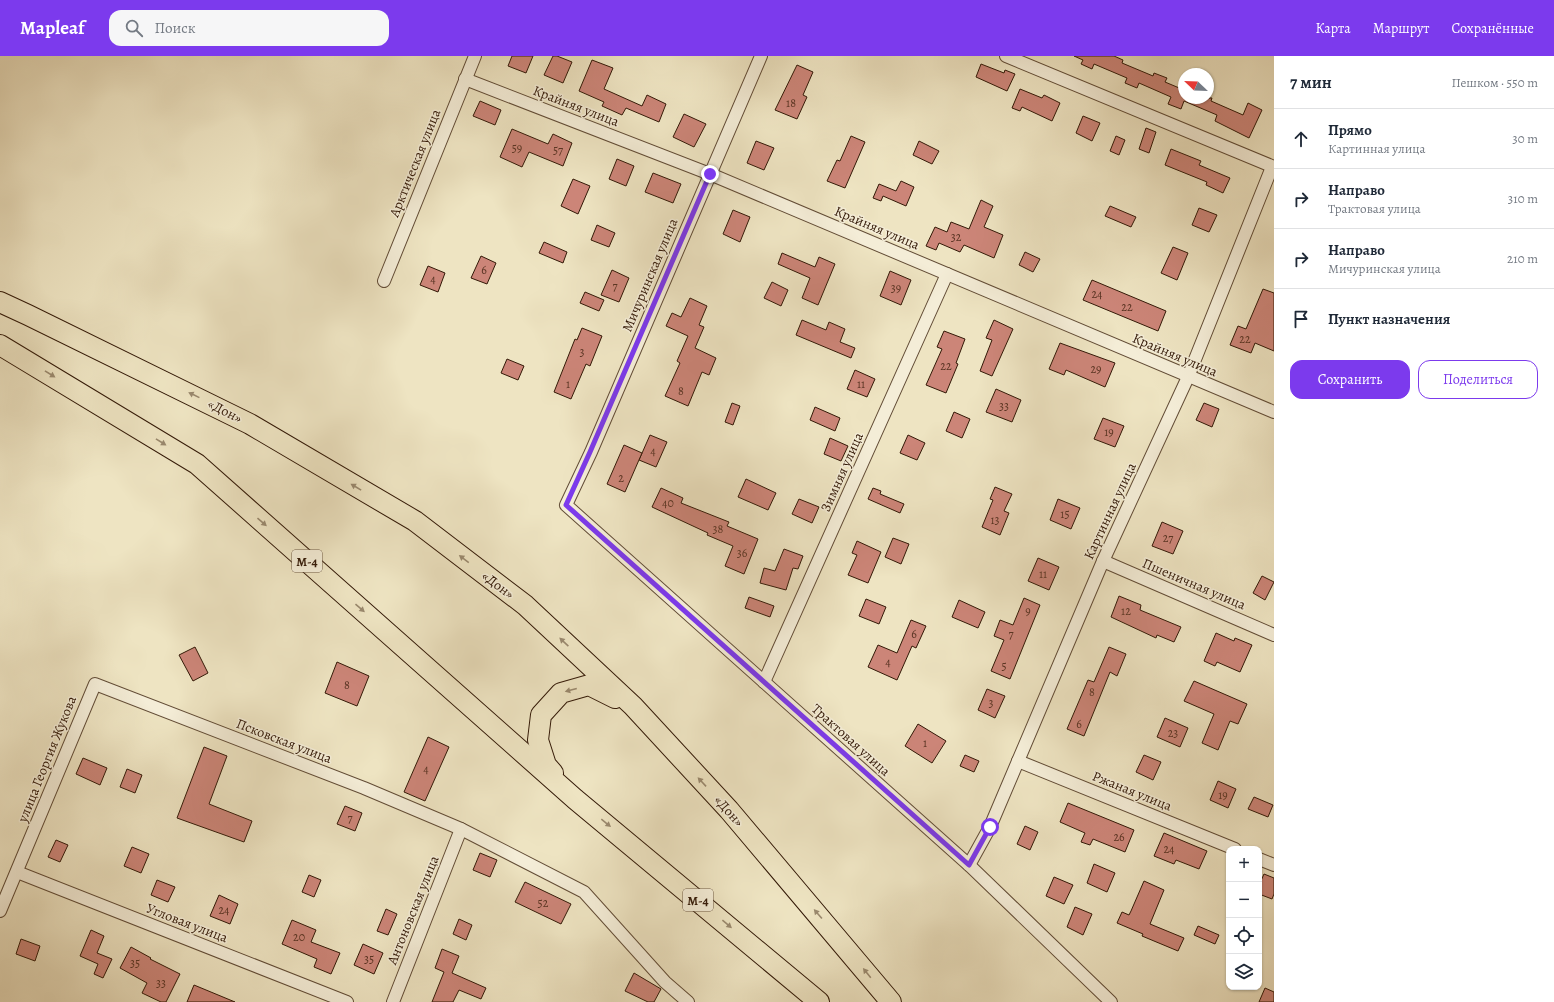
<!DOCTYPE html>
<html lang="ru">
<meta charset="utf-8">
<style>
:root{--surface:#fff;--page:#f6f6f7;--text:#1f2937;--muted:#747a83;--line:#e0e1e3;--accent:#7c3aed}
body{margin:0;font-family:Alegreya,serif;background:var(--page);color:var(--text)}
.controls{position:absolute;right:12px;bottom:12px;display:grid;overflow:hidden;border-radius:8px;box-shadow:0 1px 3px #0004}
.controls button{width:36px;height:36px;display:grid;place-items:center;padding:0;border:0;border-bottom:1px solid var(--line);background:var(--surface);color:var(--text);font:20px sans-serif}
.compass{position:absolute;left:1178px;top:12px;width:36px;height:36px;border-radius:50%;background:var(--surface);box-shadow:0 1px 3px #0004;rotate:293deg}
.stop{position:absolute;width:12px;height:12px;margin:-9px;border:3px solid #7c3aed;border-radius:50%;background:#fff}
.stop.end{background:#7c3aed;border-color:#fff;box-shadow:0 1px 4px #0008}
.list{margin:0;padding:0;list-style:none}
h2{display:flex;justify-content:space-between;align-items:center;height:52px;margin:0;padding:0 16px;font-size:17px}
h2 small{font-size:13px;font-weight:400;color:var(--muted)}
.list li{display:grid;grid-template-columns:26px 1fr auto;gap:12px;align-items:center;box-sizing:border-box;height:60px;padding:0 16px;border-top:1px solid var(--line)}
.list b{display:block;font-size:15px;white-space:nowrap}
.list p{margin:0;font-size:13px;white-space:nowrap;color:var(--muted)}
.list em{font-size:13px;font-style:normal;color:var(--muted)}
.actions{display:flex;gap:8px;padding:12px 16px}
.actions a{flex:1;padding:9px 0;border:1px solid var(--accent);border-radius:12px;text-align:center;font-size:14px;color:var(--accent)}
.actions .main{background:var(--accent);color:#fff}
.icon{flex:none;width:22px;height:22px;fill:none;stroke:currentColor;stroke-width:2;stroke-linecap:round;stroke-linejoin:round}
.map{position:relative;flex:none;width:1274px;height:946px;overflow:hidden}
header{display:flex;align-items:center;gap:24px;box-sizing:border-box;height:56px;padding:0 20px;background:var(--accent);color:#fff}
header strong{font-size:19px}
nav{display:flex;gap:22px;margin-inline-start:auto;font-size:14px}
.search{width:280px;height:36px;background:var(--page);display:flex;align-items:center;gap:10px;box-sizing:border-box;padding:0 14px;border-radius:12px;color:var(--muted);font-size:15px}
main{display:flex}
aside{flex:1;background:var(--surface)}
.map>svg:first-child{display:block}
.building{fill:#cc8578;stroke:#331907}
.lines{fill:none;stroke-linecap:round;stroke-linejoin:round}
.minor-casing{stroke:#624c36;stroke-width:14}
.trunk-casing{stroke:#331907;stroke-width:22}
.minor{stroke:#f4edd7;stroke-width:12}
.trunk{stroke:#eee4c2;stroke-width:20}
.oneway{fill:#9a896e}
.route{stroke:#7c3aed;stroke-width:5}
.labels{text-anchor:middle;dominant-baseline:central;stroke-width:3;stroke-linejoin:round;paint-order:stroke}
.number-label{font-size:12px;fill:#593423}
.shield{fill:#f4edd7;stroke:#6d5945;stroke-width:1}
.shield-label{font-size:13px;font-weight:bold;fill:#331907}
.street-label{font-size:14px;fill:#331907;stroke:#f4edd7}
</style>
<header>
<strong>Mapleaf</strong>
<div class="search"><svg class="icon" aria-label="search" viewBox="0 0 24 24"><circle cx="10" cy="10" r="6"/><path d="M15 15l6 6"/></svg>Поиск</div>
<nav><a>Карта</a><a>Маршрут</a><a>Сохранённые</a></nav>
</header>
<main>
<div class="map">
<svg width="1274" height="946" viewBox="0 0 1274 946">
<rect width="100%" height="100%" fill="#eee4c2"/>
<filter id="stains"><feTurbulence type="fractalNoise" baseFrequency=".005" numOctaves="4"/><feColorMatrix values="0 0 0 0 .2 0 0 0 0 .09 0 0 0 0 .02 0 0 0 .5 -.17"/></filter>
<radialGradient id="worn" r=".72"><stop offset=".6" stop-color="#630" stop-opacity="0"/><stop offset="1" stop-color="#630" stop-opacity=".3"/></radialGradient>
<g class="building">
<polygon points="512,0 533,0 526,17 508,10"/>
<polygon points="553,0 557,0 572,6 563,27 544,19"/>
<polygon points="1074,0 1114,0 1123,4 1122,7 1153,20 1154,17 1167,22 1165,26 1184,34 1184,42 1212,42 1211,45 1243,59 1248,47 1262,54 1249,82 1215,65 1217,59 1184,45 1181,53 1168,48 1171,41 1139,27 1137,32 1125,27 1127,22 1094,8 1092,13 1081,8 1083,4"/>
<polygon points="592,4 613,12 604,33 642,50 647,39 666,48 659,66 626,52 622,59 602,50 604,46 579,35"/>
<polygon points="981,8 1004,17 1005,14 1015,18 1007,35 976,21"/>
<polygon points="797,9 813,16 803,39 807,41 797,63 775,54"/>
<polygon points="1020,33 1042,42 1044,39 1060,47 1052,65 1022,51 1020,55 1012,52"/>
<polygon points="480,45 501,54 495,69 473,60"/>
<polygon points="684,58 706,68 694,91 673,81"/>
<polygon points="1083,60 1100,67 1092,85 1076,77"/>
<polygon points="1146,72 1156,76 1149,97 1139,93"/>
<polygon points="512,73 548,88 553,78 572,87 563,110 529,96 522,111 500,101"/>
<polygon points="851,80 865,86 845,132 827,125 837,104 840,105"/>
<polygon points="1116,80 1125,84 1119,99 1110,95"/>
<polygon points="756,85 774,92 764,114 747,107"/>
<polygon points="919,85 939,95 932,108 913,99"/>
<polygon points="1171,93 1201,105 1199,109 1230,122 1223,137 1206,129 1207,126 1165,109"/>
<polygon points="617,103 634,110 626,130 609,123"/>
<polygon points="653,117 681,128 673,147 645,136"/>
<polygon points="573,123 590,130 578,158 561,150"/>
<polygon points="901,125 914,131 906,150 883,140 881,145 873,142 879,128 896,135"/>
<polygon points="981,144 993,150 984,171 1003,179 994,202 964,189 960,196 939,187 936,194 926,190 935,171 947,176 951,166 969,173"/>
<polygon points="1110,150 1136,161 1131,171 1105,160"/>
<polygon points="1199,152 1217,159 1209,176 1192,169"/>
<polygon points="733,154 750,161 740,186 723,178"/>
<polygon points="597,169 615,177 609,191 591,184"/>
<polygon points="544,186 567,196 563,207 539,197"/>
<polygon points="1173,191 1188,197 1177,224 1161,217"/>
<polygon points="1025,196 1040,203 1033,216 1019,209"/>
<polygon points="782,197 815,211 819,201 835,208 818,249 802,242 810,222 778,208"/>
<polygon points="481,200 496,207 487,228 471,222"/>
<polygon points="428,210 445,217 438,236 420,229"/>
<polygon points="612,214 629,222 619,246 601,239"/>
<polygon points="890,215 911,224 901,249 880,240"/>
<polygon points="1092,224 1166,255 1158,275 1083,244"/>
<polygon points="772,226 788,234 781,250 764,242"/>
<polygon points="1263,233 1274,237 1274,295 1255,287 1251,297 1230,289 1238,270 1246,273"/>
<polygon points="585,236 604,244 599,255 580,247"/>
<polygon points="690,242 707,250 699,269 704,271 695,292 716,302 709,319 702,316 688,350 665,340 680,307 677,305 688,280 666,270 672,257 681,261"/>
<polygon points="802,264 826,274 829,266 845,273 840,286 855,292 851,302 796,279"/>
<polygon points="994,264 1013,273 992,320 980,315 992,284 986,282"/>
<polygon points="582,272 602,280 590,310 586,308 571,343 554,336 575,283 577,284"/>
<polygon points="944,275 965,283 956,307 958,308 946,337 926,329 942,293 937,291"/>
<polygon points="1060,287 1115,307 1105,331 1066,314 1064,319 1049,313"/>
<polygon points="507,303 524,310 518,324 501,317"/>
<polygon points="855,314 875,323 867,341 847,333"/>
<polygon points="996,333 1021,344 1012,366 986,356"/>
<polygon points="732,347 740,350 733,369 725,366"/>
<polygon points="1204,347 1219,353 1212,371 1196,364"/>
<polygon points="815,351 840,362 835,375 810,364"/>
<polygon points="954,356 970,363 962,382 946,375"/>
<polygon points="1103,362 1124,370 1115,391 1094,383"/>
<polygon points="650,379 667,386 656,411 639,404"/>
<polygon points="908,379 925,387 917,404 900,397"/>
<polygon points="830,382 848,390 841,405 824,398"/>
<polygon points="624,389 642,397 625,436 607,428"/>
<polygon points="746,423 776,437 768,454 738,441"/>
<polygon points="995,431 1012,438 1004,455 1009,457 1000,479 982,471 993,444 990,443"/>
<polygon points="661,432 683,442 681,447 729,466 727,470 758,483 744,518 725,510 733,490 707,479 708,477 652,451"/>
<polygon points="873,432 881,435 880,438 904,448 900,457 868,443"/>
<polygon points="799,443 819,451 812,467 792,458"/>
<polygon points="1058,443 1080,452 1071,473 1050,464"/>
<polygon points="1162,466 1183,475 1173,498 1152,490"/>
<polygon points="893,482 909,488 901,508 885,501"/>
<polygon points="857,485 881,496 868,527 848,519 857,499 852,497"/>
<polygon points="784,493 803,500 798,513 793,512 786,534 760,527 764,512 775,515"/>
<polygon points="1038,502 1059,511 1049,534 1028,525"/>
<polygon points="1262,520 1274,526 1265,544 1253,537"/>
<polygon points="1119,540 1141,549 1140,554 1181,571 1174,586 1157,579 1156,582 1111,561"/>
<polygon points="749,541 774,550 770,561 745,552"/>
<polygon points="1024,542 1040,549 1010,623 991,615 1004,584 994,580 1000,564 1013,569"/>
<polygon points="866,543 886,551 879,568 859,560"/>
<polygon points="959,544 985,556 978,572 952,561"/>
<polygon points="911,564 926,570 916,592 912,590 897,624 868,611 878,589 897,597"/>
<polygon points="1216,577 1234,585 1235,582 1252,589 1240,616 1217,606 1215,610 1204,605"/>
<polygon points="195,591 208,617 193,625 179,599"/>
<polygon points="1109,591 1126,598 1117,620 1110,616 1084,680 1067,673 1088,624 1094,626"/>
<polygon points="337,606 369,620 357,650 325,637"/>
<polygon points="1194,625 1247,648 1238,668 1230,665 1218,694 1202,687 1214,658 1184,645"/>
<polygon points="987,633 1005,640 995,662 978,654"/>
<polygon points="1165,662 1188,672 1180,691 1157,681"/>
<polygon points="918,668 946,685 932,707 905,690"/>
<polygon points="428,681 449,691 425,745 404,736"/>
<polygon points="204,691 227,700 209,748 252,765 244,786 177,762"/>
<polygon points="965,699 979,705 974,716 960,710"/>
<polygon points="1144,699 1161,706 1153,724 1136,716"/>
<polygon points="83,702 107,712 100,729 76,718"/>
<polygon points="127,713 142,719 135,737 120,731"/>
<polygon points="1218,725 1236,733 1228,752 1210,744"/>
<polygon points="1254,741 1273,749 1268,761 1248,753"/>
<polygon points="1068,747 1134,774 1125,796 1093,783 1090,789 1081,786 1085,777 1060,766"/>
<polygon points="345,750 362,757 355,775 337,768"/>
<polygon points="1025,770 1038,776 1030,794 1017,788"/>
<polygon points="1164,777 1207,795 1199,813 1176,804 1174,808 1154,800"/>
<polygon points="56,784 68,789 60,806 48,801"/>
<polygon points="132,791 149,798 141,817 124,810"/>
<polygon points="480,797 497,804 490,821 473,814"/>
<polygon points="1094,808 1115,817 1107,836 1087,827"/>
<polygon points="1264,818 1274,822 1274,838 1272,843 1259,838 1259,829"/>
<polygon points="309,819 321,824 314,841 302,836"/>
<polygon points="1054,821 1073,829 1064,848 1046,840"/>
<polygon points="157,824 175,831 168,846 151,839"/>
<polygon points="1144,825 1164,834 1150,868 1184,882 1178,895 1142,880 1143,878 1117,867 1122,856 1129,859 1131,855"/>
<polygon points="525,826 571,848 561,868 515,846"/>
<polygon points="219,839 238,848 230,868 210,860"/>
<polygon points="1075,851 1092,858 1083,879 1067,871"/>
<polygon points="386,853 397,858 388,879 377,875"/>
<polygon points="459,863 472,869 466,884 453,878"/>
<polygon points="292,864 316,874 311,886 340,897 331,918 314,911 317,903 282,888"/>
<polygon points="1198,870 1219,879 1215,888 1194,879"/>
<polygon points="91,874 104,880 97,897 112,903 103,922 94,918 98,908 80,900"/>
<polygon points="21,883 40,890 35,905 16,898"/>
<polygon points="363,888 383,897 374,918 354,909"/>
<polygon points="131,891 151,902 150,903 180,918 166,946 161,946 142,937 147,927 120,912"/>
<polygon points="442,893 459,900 452,917 486,932 481,943 459,934 453,946 432,946 444,916 435,912"/>
<polygon points="634,917 661,933 654,946 648,946 625,935"/>
<polygon points="194,929 235,946 187,946"/>
<polygon points="1265,932 1274,936 1274,946 1259,946"/>
</g>
<g class="lines">
<defs>
<g id="minor">
<polyline points="761,0 591,396 566,449 969,809 1111,946"/>
<polyline points="1006,0 1274,111"/>
<polyline points="465,23 710,118 1274,356"/>
<polyline points="384,225 475,0"/>
<polyline points="1103,505 1274,579"/>
<polyline points="764,626 947,218"/>
<polyline points="1018,705 1235,793"/>
<polyline points="1259,803 1274,809"/>
<polyline points="969,809 990,771 1103,505 1188,321 1272,111"/>
<polyline points="17,816 347,946"/>
<polyline points="0,855 95,628 364,732 461,773 584,836 665,926 688,946"/>
<polyline points="393,946 461,773"/>
</g>
<g id="trunk">
<polyline points="0,246 28,259 250,368 415,465 525,549 633,650 729,754 891,946"/>
<polyline points="0,289 197,408 575,743 819,946"/>
<polyline points="553,717 546,709 538,684 541,659 561,637 589,629 615,642"/>
</g>
</defs>
<use href="#minor" class="minor-casing"/>
<use href="#trunk" class="trunk-casing"/>
<use href="#minor" class="minor"/>
<use href="#trunk" class="trunk"/>
</g>
<defs><path id="oneway-solid" d="M-6-.8H1V-3.2L6.5 0L1 3.2V.8H-6Z"/></defs>
<g class="oneway">
<use href="#oneway-solid" transform="translate(50 318) rotate(32)"/>
<use href="#oneway-solid" transform="translate(194 339) rotate(-154)"/>
<use href="#oneway-solid" transform="translate(161 386) rotate(32)"/>
<use href="#oneway-solid" transform="translate(356 431) rotate(-149)"/>
<use href="#oneway-solid" transform="translate(262 466) rotate(41)"/>
<use href="#oneway-solid" transform="translate(464 503) rotate(-143)"/>
<use href="#oneway-solid" transform="translate(360 552) rotate(41)"/>
<use href="#oneway-solid" transform="translate(564 586) rotate(-137)"/>
<use href="#oneway-solid" transform="translate(571 634) rotate(165)"/>
<use href="#oneway-solid" transform="translate(702 726) rotate(-133)"/>
<use href="#oneway-solid" transform="translate(606 767) rotate(39)"/>
<use href="#oneway-solid" transform="translate(818 858) rotate(-131)"/>
<use href="#oneway-solid" transform="translate(727 868) rotate(40)"/>
<use href="#oneway-solid" transform="translate(867 917) rotate(-129)"/>
</g>
<g class="lines">
<polyline class="route" points="710,118 590,396 566,449 969,809 990,771"/>
</g>
<g class="labels">
<g class="number-label">
<text x="791" y="47">18</text>
<text x="517" y="92">59</text>
<text x="558" y="94">57</text>
<text x="956" y="181">32</text>
<text x="484" y="214">6</text>
<text x="433" y="223">4</text>
<text x="615" y="230">7</text>
<text x="896" y="232">39</text>
<text x="1097" y="238">24</text>
<text x="1127" y="251">22</text>
<text x="1245" y="283">22</text>
<text x="582" y="296">3</text>
<text x="946" y="310">22</text>
<text x="1096" y="313">29</text>
<text x="568" y="328">1</text>
<text x="861" y="328">11</text>
<text x="681" y="335">8</text>
<text x="1004" y="350">33</text>
<text x="1109" y="376">19</text>
<text x="653" y="395">4</text>
<text x="621" y="422">2</text>
<text x="668" y="447">40</text>
<text x="1065" y="458">15</text>
<text x="995" y="464">13</text>
<text x="718" y="473">38</text>
<text x="1168" y="482">27</text>
<text x="742" y="497">36</text>
<text x="1043" y="518">11</text>
<text x="1028" y="555">9</text>
<text x="1126" y="555">12</text>
<text x="914" y="578">6</text>
<text x="1011" y="578">7</text>
<text x="888" y="606">4</text>
<text x="1004" y="610">5</text>
<text x="347" y="629">8</text>
<text x="1092" y="636">8</text>
<text x="991" y="647">3</text>
<text x="1079" y="668">6</text>
<text x="1173" y="677">23</text>
<text x="925" y="687">1</text>
<text x="426" y="713">4</text>
<text x="1223" y="739">19</text>
<text x="350" y="762">7</text>
<text x="1119" y="781">26</text>
<text x="1169" y="793">24</text>
<text x="543" y="847">52</text>
<text x="224" y="854">24</text>
<text x="299" y="881">20</text>
<text x="369" y="903">35</text>
<text x="135" y="907">35</text>
<text x="161" y="927">33</text>
</g>
<g class="shield">
<rect x="292" y="494" width="30" height="22" rx="3"/>
<rect x="683" y="833" width="30" height="22" rx="3"/>
</g>
<g class="shield-label">
<text x="307" y="505">М-4</text>
<text x="698" y="844">М-4</text>
</g>
<g class="street-label">
<text transform="translate(576 50) rotate(21)">Крайняя улица</text>
<text transform="translate(415 107) rotate(-68)">Арктическая улица</text>
<text transform="translate(877 172) rotate(23)">Крайняя улица</text>
<text transform="translate(650 219) rotate(-67)">Мичуринская улица</text>
<text transform="translate(1175 299) rotate(23)">Крайняя улица</text>
<text transform="translate(225 355) rotate(27)">«Дон»</text>
<text transform="translate(842 416) rotate(-66)">Зимняя улица</text>
<text transform="translate(1110 455) rotate(-65)">Картинная улица</text>
<text transform="translate(1194 528) rotate(23)">Пшеничная улица</text>
<text transform="translate(498 529) rotate(37)">«Дон»</text>
<text transform="translate(851 684) rotate(42)">Трактовая улица</text>
<text transform="translate(284 685) rotate(21)">Псковская улица</text>
<text transform="translate(47 703) rotate(-68)">улица Георгия Жукова</text>
<text transform="translate(1132 735) rotate(22)">Ржаная улица</text>
<text transform="translate(729 755) rotate(48)">«Дон»</text>
<text transform="translate(413 854) rotate(-68)">Антоновская улица</text>
<text transform="translate(187 867) rotate(21)">Угловая улица</text>
</g>
</g>
<rect width="100%" height="100%" filter="url(#stains)"/>
<rect width="100%" height="100%" fill="url(#worn)"/>
</svg>
<div class="controls">
<button>+</button>
<button>−</button>
<button><svg class="icon" aria-label="locate" viewBox="0 0 24 24"><circle cx="12" cy="12" r="6"/><path d="M12 2v4M12 18v4M2 12h4M18 12h4"/></svg></button>
<button><svg class="icon" aria-label="layers" viewBox="0 0 24 24"><path d="M12 4l9 5-9 5-9-5zM3 14l9 5 9-5"/></svg></button>
</div>
<svg class="compass" viewBox="-18 -18 36 36"><path d="M0-13l5 13h-10z" fill="#e53935"/><path d="M0 13l5-13h-10z" fill="#747a83"/></svg>
<div class="stop" style="left:990px;top:771px"></div>
<div class="stop end" style="left:710px;top:118px"></div>
</div>
<aside>
<h2>7 мин<small>Пешком · 550 m</small></h2>
<ul class="list">
<li><svg class="icon" aria-label="ahead" viewBox="0 0 24 24"><path d="M12 20V5M6 11l6-6 6 6"/></svg><div><b>Прямо</b><p>Картинная улица</p></div><em>30 m</em></li>
<li><svg class="icon" aria-label="right" viewBox="0 0 24 24"><path d="M7 20v-9h11M14 6l5 5-5 5"/></svg><div><b>Направо</b><p>Трактовая улица</p></div><em>310 m</em></li>
<li><svg class="icon" aria-label="right" viewBox="0 0 24 24"><path d="M7 20v-9h11M14 6l5 5-5 5"/></svg><div><b>Направо</b><p>Мичуринская улица</p></div><em>210 m</em></li>
<li><svg class="icon" aria-label="arrive" viewBox="0 0 24 24"><path d="M6 21V4h12l-3 4 3 4H6"/></svg><div><b>Пункт назначения</b></div></li>
</ul>
<div class="actions"><a class="main">Сохранить</a><a>Поделиться</a></div>
</aside>
</main>
